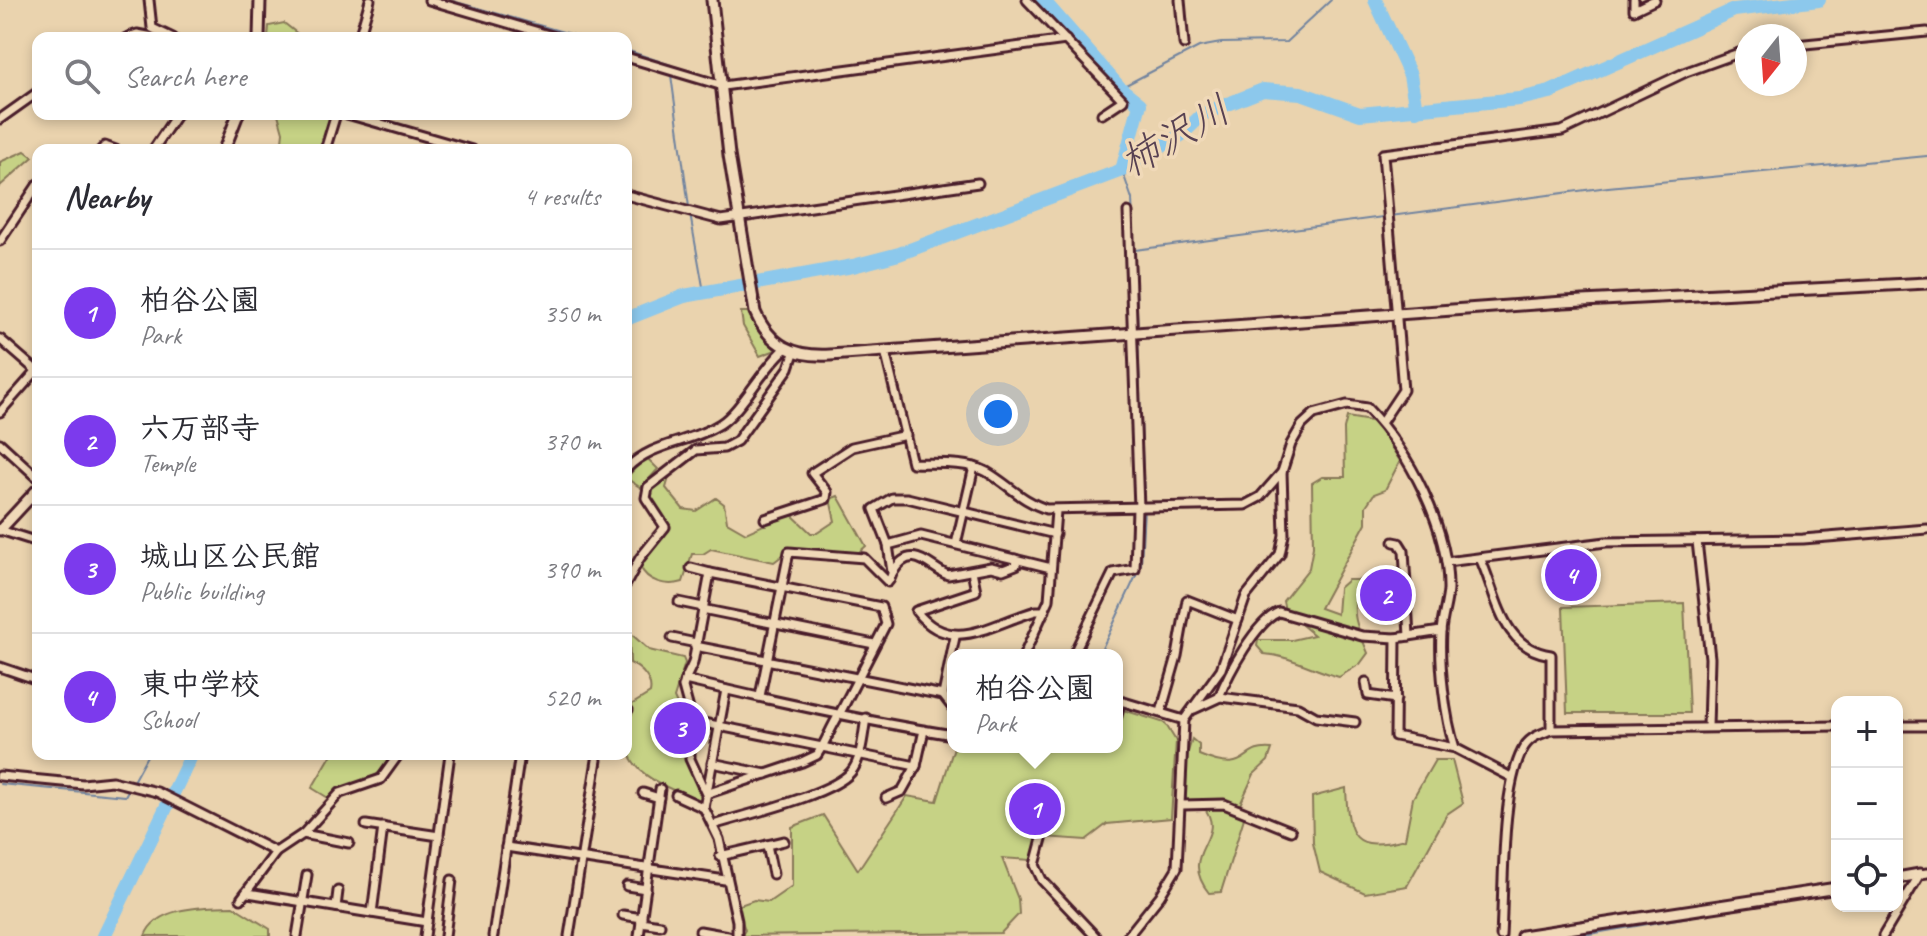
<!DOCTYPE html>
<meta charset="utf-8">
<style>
:root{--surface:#fff;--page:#f2f2f3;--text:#2b2b33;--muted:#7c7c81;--line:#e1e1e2;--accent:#7c3aed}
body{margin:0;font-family:Caveat,"Klee One",sans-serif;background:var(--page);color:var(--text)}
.controls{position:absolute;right:24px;bottom:24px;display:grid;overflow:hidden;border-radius:16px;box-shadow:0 4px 12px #0003}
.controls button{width:72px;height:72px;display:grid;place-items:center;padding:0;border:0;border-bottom:2px solid var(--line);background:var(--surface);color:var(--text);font:40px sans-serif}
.compass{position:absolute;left:1735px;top:24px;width:72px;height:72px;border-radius:50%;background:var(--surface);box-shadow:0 4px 12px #0003;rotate:197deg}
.you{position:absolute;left:998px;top:414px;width:28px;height:28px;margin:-20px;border:6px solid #fff;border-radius:50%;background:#1a73e8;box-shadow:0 0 0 12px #1a73e833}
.badge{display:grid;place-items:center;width:52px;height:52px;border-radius:50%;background:var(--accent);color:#fff;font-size:26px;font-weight:700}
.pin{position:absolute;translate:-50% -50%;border:4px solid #fff;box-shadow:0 2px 8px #0006}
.popup{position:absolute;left:947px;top:649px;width:176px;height:104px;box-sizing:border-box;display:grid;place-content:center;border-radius:16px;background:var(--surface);filter:drop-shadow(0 2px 6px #0005);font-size:26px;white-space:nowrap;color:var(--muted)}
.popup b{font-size:30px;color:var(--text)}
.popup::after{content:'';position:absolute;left:50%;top:100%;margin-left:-16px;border:16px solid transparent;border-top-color:var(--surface)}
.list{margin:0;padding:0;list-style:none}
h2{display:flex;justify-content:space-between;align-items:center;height:104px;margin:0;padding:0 32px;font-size:34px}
h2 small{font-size:26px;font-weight:400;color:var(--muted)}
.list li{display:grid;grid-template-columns:52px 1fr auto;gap:24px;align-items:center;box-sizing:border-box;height:128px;padding:0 32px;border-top:2px solid var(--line)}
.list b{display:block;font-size:30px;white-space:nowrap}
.list p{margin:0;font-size:26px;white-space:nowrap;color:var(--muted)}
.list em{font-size:26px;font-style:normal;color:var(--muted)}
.icon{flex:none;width:44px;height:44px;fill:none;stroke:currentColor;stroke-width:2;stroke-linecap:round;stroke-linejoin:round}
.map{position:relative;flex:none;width:1927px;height:936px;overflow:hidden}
.search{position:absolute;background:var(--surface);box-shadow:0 4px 12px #0003;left:32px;top:32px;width:600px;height:88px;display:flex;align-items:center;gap:20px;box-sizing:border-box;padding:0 28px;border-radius:16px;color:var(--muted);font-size:30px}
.panel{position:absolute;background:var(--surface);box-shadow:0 4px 12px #0003;left:32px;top:144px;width:600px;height:616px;border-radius:16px}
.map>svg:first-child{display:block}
.green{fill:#c6d285;stroke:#887858;stroke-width:2}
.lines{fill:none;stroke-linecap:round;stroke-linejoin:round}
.stream{stroke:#72849f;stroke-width:2}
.river{stroke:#8cc8ec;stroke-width:14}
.street-casing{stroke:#4a1f2b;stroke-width:13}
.secondary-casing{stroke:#4a1f2b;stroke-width:15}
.street{stroke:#f0d9b8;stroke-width:7}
.secondary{stroke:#f0d9b8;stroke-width:9}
.labels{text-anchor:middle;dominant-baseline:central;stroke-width:7;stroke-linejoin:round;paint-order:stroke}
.water-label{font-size:40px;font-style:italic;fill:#574152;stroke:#f0d9b8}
</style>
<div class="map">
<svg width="1927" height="936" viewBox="0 0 1927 936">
<rect width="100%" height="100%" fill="#ead3ae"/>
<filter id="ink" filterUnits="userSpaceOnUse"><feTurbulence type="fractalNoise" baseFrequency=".0125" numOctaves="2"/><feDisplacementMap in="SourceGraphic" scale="16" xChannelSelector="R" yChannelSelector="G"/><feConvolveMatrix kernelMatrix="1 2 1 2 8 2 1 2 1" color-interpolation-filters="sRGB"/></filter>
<g filter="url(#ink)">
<g class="green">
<polygon points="284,23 303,38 268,38 269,26"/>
<polygon points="278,114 337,114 326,150 281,150 283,132"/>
<polygon points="25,151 33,157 0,186 0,162"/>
<polygon points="741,312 748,312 757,330 776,350 760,356 743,326"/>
<path d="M1347,417l29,5 24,39 -15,29 -11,4 -8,12v17l-46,85 17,6 2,-26 9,-8h12c-10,32 -5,43 8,73l-8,11 -21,13c-26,-7 -48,-21 -75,-23l-7,-8 1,-6h34l22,-5 -29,-24 -2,-10 26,-33 4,-21 -1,-64 10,-6h23l-1,-48z"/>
<polygon points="646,457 658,469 641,488 626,478"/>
<path d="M670,474l-4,14 17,21 13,2 20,-13 8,6 3,18 19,11 44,-20 21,20h6l18,-12 -5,-22 8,-3 28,50 -8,7 -67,-4 -17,13 -63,-13 -8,5h-11l-9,28c-17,5 -36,0 -43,-16 9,-12 24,-29 27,-42l-19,-29 2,-6z"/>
<polygon points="1684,603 1689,713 1567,713 1563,607"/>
<path d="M629,632l20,18 34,8 2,5 -11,35 5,11 -11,22 9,8 9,-3c0,28 6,36 17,60l-5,5c-25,-12 -69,-24 -71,-58 -1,-13 6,-26 4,-38l19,-12c3,-13 -9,-25 -20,-30z"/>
<polygon points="1117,708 1165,723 1176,741 1171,818 1107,824 1086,840 1044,837 1031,860 1002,858 1018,899 1019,914 1001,933 741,936 745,930 737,906 754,900 769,902 792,886 792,827 823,815 858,870 907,796 937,801 954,747 1117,747"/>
<path d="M1192,739l7,6v10c52,22 40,-10 73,-6l-4,12 -14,13 -16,35 6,9 -23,74 -12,1c-33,-42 21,-53 -6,-87l-17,-1 -3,-37z"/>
<path d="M332,754h48l9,8c-14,23 -42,17 -59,37l-18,-11z"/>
<path d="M1435,760h17l11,43 -16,11 -40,72 -42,7 -45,-21 -7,-29 -1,-46 34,-9c2,50 7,64 59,51l8,-41z"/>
<path d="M233,906l37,23v7h-125c11,-31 62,-29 88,-30z"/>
</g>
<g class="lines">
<g class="stream">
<polyline points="449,0 585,38"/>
<polyline points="626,50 671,65 671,69"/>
<polyline points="671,75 689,207"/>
<polyline points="1120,88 1199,47 1221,43 1286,42 1331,0"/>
<polyline points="1122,170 1132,199 1138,331"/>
<polyline points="690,214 704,292"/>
<polyline points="1135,250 1608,187 1927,156"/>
<polyline points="1138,337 1144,502"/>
<polyline points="1099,655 1141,565 1144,509"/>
<polyline points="0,784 125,796 148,754"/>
<polyline points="1578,936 1794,899"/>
</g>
<g class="river">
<polyline points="1043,0 1120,88 1140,104 1122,170"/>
<polyline points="1375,0 1410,75 1416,110"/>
<polyline points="626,319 684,296 853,266 899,254 1122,170 1181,135 1203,114 1263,90 1301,93 1360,114 1519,99 1550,92 1734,10 1819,0"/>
<polyline points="104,936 192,754"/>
</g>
<defs>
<g id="street">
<polyline points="149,0 152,28 173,38"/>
<polyline points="429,0 559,38"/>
<polyline points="1027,0 1123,100 1102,114"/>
<polyline points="1180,0 1184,44"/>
<polyline points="1634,0 1634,10 1655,0"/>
<polyline points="126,38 137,34 158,38"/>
<polyline points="359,38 370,0"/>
<polyline points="1795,45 1927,32"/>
<polyline points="626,57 723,86 1066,40"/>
<polyline points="347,114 472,150"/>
<polyline points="0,119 38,92"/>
<polyline points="101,150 105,146 116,150"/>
<polyline points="153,150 177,114"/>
<polyline points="325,150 336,114"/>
<polyline points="626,195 721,220 978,183"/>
<polyline points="1128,212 1139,508"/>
<polyline points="0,241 38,184"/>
<polyline points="0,339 38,372"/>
<path d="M885,351l27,112c23,1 55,-2 75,9 22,13 35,29 59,37l199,-4 15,-8 22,-25"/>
<polyline points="0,412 38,369"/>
<polyline points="1381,423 1403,390 1383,154 1562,131 1686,72 1747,50"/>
<polyline points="0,443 38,478"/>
<path d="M626,469c28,-28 63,-25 94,-45 22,-14 41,-54 65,-75"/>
<polyline points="765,519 826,499 827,492 812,473 852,447 906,435"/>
<polyline points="0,530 38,542"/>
<polyline points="1697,541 1710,658 1708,727"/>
<polyline points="1394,542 1399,543 1404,551 1409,636"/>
<polyline points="956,544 974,467"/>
<polyline points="888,545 921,536 1051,568"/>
<path d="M1480,558c18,39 21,90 71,97v75"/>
<polyline points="1446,562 1606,542 1803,539 1927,529"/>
<polyline points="691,568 710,573"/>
<path d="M972,571l4,20 -60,20c35,45 74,13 120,0h9"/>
<polyline points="892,572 888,545 874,509 892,498 907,498 1055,534"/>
<polyline points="626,584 640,558 665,527 646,498 648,487 696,450 724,448 737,441 789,368 794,353"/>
<polyline points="679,602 703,607"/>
<polyline points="702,609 874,644"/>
<polyline points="672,638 696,643"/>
<polyline points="1396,638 1395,736 1455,748 1511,777"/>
<polyline points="695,646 943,695 953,708"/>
<polyline points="1024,655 1049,600 1056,511"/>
<polyline points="1073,655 1113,573 1135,569 1137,508"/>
<polyline points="0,667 38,680"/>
<polyline points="685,680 683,687 690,713 690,759 706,794 802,762 817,755 822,747 704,723"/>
<polyline points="1366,682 1368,695 1396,699"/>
<polyline points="726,690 704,808 719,839 737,921 737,936"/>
<polyline points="943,695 955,637"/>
<path d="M760,696l29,-144 75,6 24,24c3,-3 3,-7 5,-10 19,-32 39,-2 55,3l43,-8 12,3 13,-5 -1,-6"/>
<path d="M1219,697c9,-23 37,-76 60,-85l83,24 34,2 45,-7"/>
<polyline points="1117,700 1184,720"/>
<polyline points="1194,709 1220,697 1298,707 1316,717 1355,722"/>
<polyline points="626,710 628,710"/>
<polyline points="1161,712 1177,656 1187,600 1238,620"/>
<polyline points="1117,716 1120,701"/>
<polyline points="1897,726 1927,726"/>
<path d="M924,730l-8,36 -94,-19c6,-11 11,-23 18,-34l46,-89 -5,-17 -171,-34 -17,90 -8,17c88,21 179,41 268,55"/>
<polyline points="712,763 766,774"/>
<polyline points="0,776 83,784 112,781 157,792 276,852"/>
<polyline points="643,793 659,798"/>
<polyline points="676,795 704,808"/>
<polyline points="886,798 902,791 916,766"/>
<polyline points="1182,805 1224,804 1291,831"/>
<polyline points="366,825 439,836"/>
<path d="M713,825c31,-10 119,-30 138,-53 11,-13 12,-38 15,-54"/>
<polyline points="303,834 349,843"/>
<polyline points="1043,835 1035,865 1042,880 1095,936"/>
<polyline points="767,845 773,874"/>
<polyline points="506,847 725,880"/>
<polyline points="720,856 784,841"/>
<polyline points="627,886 646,889"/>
<polyline points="248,893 427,922"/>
<polyline points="241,899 276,852 303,834 340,793 381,779 399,754"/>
<polyline points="336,907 338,891"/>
<polyline points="372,913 383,827"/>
<polyline points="623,915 642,918"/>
<polyline points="641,922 660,925"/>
<polyline points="700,931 728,936"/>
<polyline points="297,936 307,875"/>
<polyline points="425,936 450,754"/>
<polyline points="445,936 452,880"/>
<polyline points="493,936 520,754"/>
<polyline points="569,936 597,760"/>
<polyline points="639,936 660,789"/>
<path d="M1128,936l32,-40 17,-28 7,-148 37,-51 25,-73 34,-42 4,-19 -2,-63 9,-28 11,-19 12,-11 33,-9 20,3c42,44 82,119 81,182 -1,14 -6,28 -7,42 -2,32 4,86 14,116"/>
<path d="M1501,936c3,-49 0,-144 21,-185 6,-13 16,-16 29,-21l286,-4"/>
<polyline points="1883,936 1920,874 1927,873"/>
</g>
<g id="secondary">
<path d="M712,0l17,155 26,157c15,34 39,45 75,43l734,-53 363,-19"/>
<polyline points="259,38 260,0"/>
<polyline points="224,150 238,114"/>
<polyline points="0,530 38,489"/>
<polyline points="1897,878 1920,874"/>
<polyline points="1522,936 1837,888"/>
</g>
</defs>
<use href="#street" class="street-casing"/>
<use href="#secondary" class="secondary-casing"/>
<use href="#street" class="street"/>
<use href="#secondary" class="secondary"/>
</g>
</g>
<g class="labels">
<g class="water-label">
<text transform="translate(1175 136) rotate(-30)">柿沢川</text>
</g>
</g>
</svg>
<div class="controls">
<button>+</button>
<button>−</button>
<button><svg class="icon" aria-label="locate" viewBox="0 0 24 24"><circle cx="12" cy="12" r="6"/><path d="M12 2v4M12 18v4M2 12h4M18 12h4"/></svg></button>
</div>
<svg class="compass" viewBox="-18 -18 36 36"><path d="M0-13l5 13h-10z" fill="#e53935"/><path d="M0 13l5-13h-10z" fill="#7c7c81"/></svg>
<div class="you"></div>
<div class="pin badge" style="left:1035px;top:809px">1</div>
<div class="popup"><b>柏谷公園</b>Park</div>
<div class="pin badge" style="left:1386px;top:595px">2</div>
<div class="pin badge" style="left:680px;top:728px">3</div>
<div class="pin badge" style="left:1571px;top:575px">4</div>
<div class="search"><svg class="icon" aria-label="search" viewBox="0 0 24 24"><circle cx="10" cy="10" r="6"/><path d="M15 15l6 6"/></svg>Search here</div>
<section class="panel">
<h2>Nearby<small>4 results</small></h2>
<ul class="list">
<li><span class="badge">1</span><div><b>柏谷公園</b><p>Park</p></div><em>350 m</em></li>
<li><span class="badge">2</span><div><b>六万部寺</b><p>Temple</p></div><em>370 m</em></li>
<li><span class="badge">3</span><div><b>城山区公民館</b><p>Public building</p></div><em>390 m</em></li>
<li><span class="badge">4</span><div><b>東中学校</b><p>School</p></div><em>520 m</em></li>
</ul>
</section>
</div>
